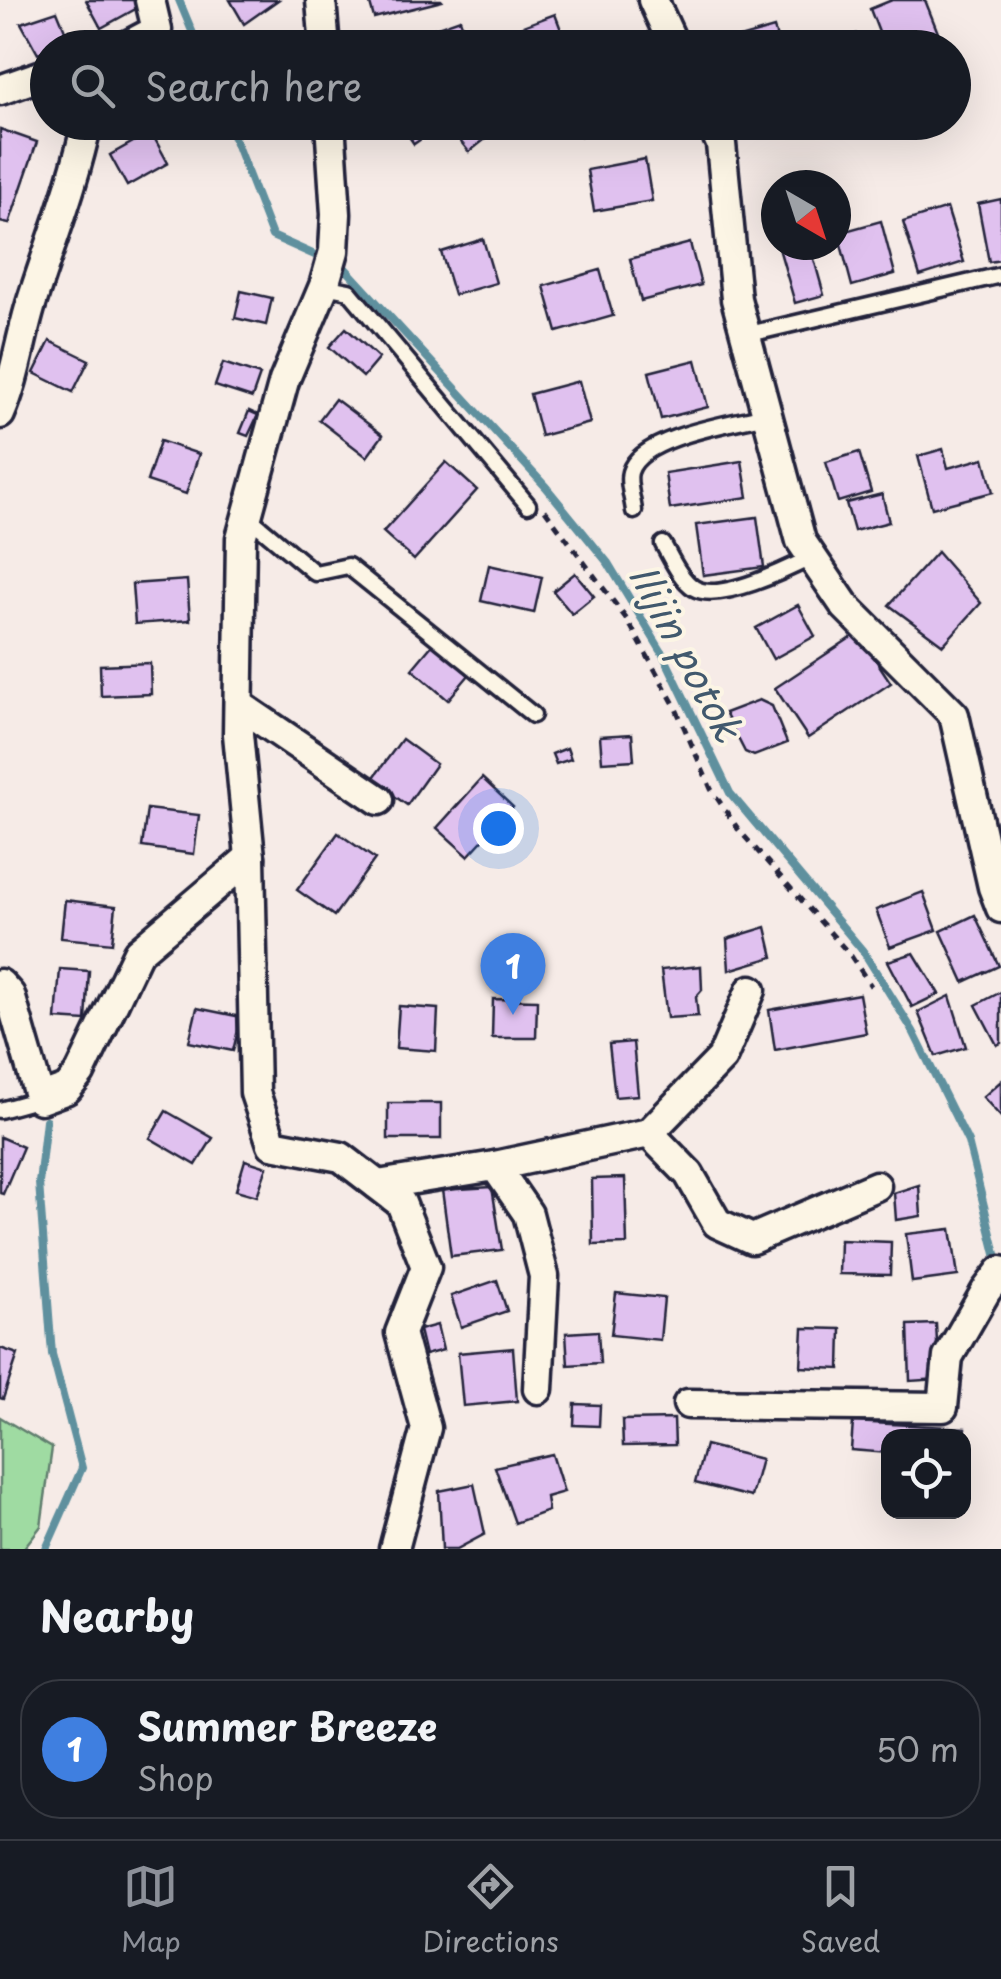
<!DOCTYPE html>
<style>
:root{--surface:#171b24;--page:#242831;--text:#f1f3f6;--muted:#9ea1a6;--line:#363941;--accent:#8c9099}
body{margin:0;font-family:"Playpen Sans",sans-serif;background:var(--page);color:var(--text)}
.controls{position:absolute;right:30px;bottom:30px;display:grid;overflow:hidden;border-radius:20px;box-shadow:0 10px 40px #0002}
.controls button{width:90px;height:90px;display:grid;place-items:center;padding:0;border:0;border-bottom:2px solid var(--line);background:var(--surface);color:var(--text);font:50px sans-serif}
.compass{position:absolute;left:761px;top:170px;width:90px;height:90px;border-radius:50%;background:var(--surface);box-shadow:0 10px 40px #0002;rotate:141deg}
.you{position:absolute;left:498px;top:828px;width:35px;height:35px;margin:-25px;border:8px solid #fff;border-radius:50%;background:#1a73e8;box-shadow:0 0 0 15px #1a73e833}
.badge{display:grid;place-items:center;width:65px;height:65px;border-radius:50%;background:var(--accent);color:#fff;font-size:32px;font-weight:700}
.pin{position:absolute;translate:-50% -82px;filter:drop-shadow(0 2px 5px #0008)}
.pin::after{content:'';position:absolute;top:52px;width:35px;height:30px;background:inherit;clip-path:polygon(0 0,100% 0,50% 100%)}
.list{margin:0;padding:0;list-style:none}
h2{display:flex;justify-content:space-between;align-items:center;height:130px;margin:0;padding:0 40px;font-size:42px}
h2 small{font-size:32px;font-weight:400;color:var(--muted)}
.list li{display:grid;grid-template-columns:65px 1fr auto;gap:30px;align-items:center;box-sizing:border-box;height:140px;margin:0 20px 20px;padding:0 20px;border:2px solid var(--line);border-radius:40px}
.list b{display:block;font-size:38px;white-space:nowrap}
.list p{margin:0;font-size:32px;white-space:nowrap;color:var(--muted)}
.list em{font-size:32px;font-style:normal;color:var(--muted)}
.icon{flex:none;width:55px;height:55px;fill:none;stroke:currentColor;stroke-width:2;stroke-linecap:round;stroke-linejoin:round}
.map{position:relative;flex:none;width:1001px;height:1549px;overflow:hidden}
.search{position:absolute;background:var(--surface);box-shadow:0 10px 40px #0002;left:30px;right:30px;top:30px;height:110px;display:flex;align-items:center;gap:25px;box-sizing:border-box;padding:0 35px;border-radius:55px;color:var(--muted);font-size:38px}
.sheet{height:290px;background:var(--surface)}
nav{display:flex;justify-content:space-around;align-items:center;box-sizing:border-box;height:140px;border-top:2px solid var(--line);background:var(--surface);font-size:28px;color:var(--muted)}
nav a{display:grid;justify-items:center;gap:5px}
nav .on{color:var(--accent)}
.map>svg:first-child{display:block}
.green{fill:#9fdba2;stroke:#607e6e;stroke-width:2.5}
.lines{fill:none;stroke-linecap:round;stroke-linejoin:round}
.stream{stroke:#5f909e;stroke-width:8}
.building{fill:#e0c1ef;stroke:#22223b;stroke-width:2.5}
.service-casing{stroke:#22223b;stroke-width:21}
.minor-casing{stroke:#22223b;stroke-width:35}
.path{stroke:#22223b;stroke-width:5;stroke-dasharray:8 8;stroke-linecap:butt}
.service{stroke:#fcf5e5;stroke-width:14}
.minor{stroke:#fcf5e5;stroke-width:28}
.labels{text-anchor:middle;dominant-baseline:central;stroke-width:8;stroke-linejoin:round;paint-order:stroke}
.water-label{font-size:38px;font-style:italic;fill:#41596d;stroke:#fcf5e5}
</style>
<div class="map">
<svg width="1001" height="1549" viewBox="0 0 1001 1549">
<rect width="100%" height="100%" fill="#f6ebe7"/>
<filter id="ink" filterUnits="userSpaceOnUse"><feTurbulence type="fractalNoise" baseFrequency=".01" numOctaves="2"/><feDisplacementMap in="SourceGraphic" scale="20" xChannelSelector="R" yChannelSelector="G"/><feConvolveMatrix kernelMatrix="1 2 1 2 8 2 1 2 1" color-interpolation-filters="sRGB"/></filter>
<g filter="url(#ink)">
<polygon class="green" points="0,1417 52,1448 41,1526 23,1549 0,1549"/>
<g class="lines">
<g class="stream">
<polyline points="179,0 199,48"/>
<polyline points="228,122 272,236 326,260"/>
<polyline points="338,265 345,268 546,487 608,563 663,654 730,793 863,951 913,1031 968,1142 999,1266"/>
<polyline points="46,1549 82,1468 52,1354 39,1183 46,1120"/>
</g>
</g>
<g class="building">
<polygon points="86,0 138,0 141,6 101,28"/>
<polygon points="230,0 278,0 244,24"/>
<polygon points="369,0 441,0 442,1 374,18"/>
<polygon points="892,0 925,0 944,48 885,48 870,9"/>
<polygon points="57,11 69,40 38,54 21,23"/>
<polygon points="555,14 568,48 513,48 507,32"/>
<polygon points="460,19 470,48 416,48 412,36"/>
<polygon points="774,28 780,48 735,48 732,40"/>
<polygon points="856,34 859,48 820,48 819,43"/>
<polygon points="301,40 302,48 257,48 257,43"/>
<polygon points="399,122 441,122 442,124 414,144"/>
<polygon points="445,122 470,122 484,140 469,152"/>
<polygon points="577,122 624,122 581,136"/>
<polygon points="0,129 37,142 9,224 0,222"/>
<polygon points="151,132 168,163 127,186 110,155"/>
<polygon points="645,159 652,201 594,211 587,170"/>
<polygon points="1001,199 1001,260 989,262 978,204"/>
<polygon points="947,208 964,262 920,276 903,222"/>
<polygon points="881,221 895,274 852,286 838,233"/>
<polygon points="483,239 496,283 454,295 441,252"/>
<polygon points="690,243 701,285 641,301 630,259"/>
<polygon points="790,245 810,245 824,295 795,303 779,248"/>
<polygon points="600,270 613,316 557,332 544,286"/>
<polygon points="241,291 272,298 266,325 235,318"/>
<polygon points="346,328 379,358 363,377 329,347"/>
<polygon points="50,341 89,360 73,392 34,373"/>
<polygon points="696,360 708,407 661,419 649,372"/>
<polygon points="223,363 260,375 252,398 215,386"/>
<polygon points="579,381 590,423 541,436 530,394"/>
<polygon points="335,399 383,435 367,457 319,420"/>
<polygon points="249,411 258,415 248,436 240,433"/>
<polygon points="160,441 199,454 186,494 147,481"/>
<polygon points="943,449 948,468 984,458 993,492 932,508 918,456"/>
<polygon points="859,452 871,492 838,502 826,462"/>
<polygon points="742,461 748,497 670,509 665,473"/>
<polygon points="446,462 477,490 414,560 383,532"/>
<polygon points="882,494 889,522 854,531 846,503"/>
<polygon points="757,517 764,567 703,575 696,525"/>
<polygon points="937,552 981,603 943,645 889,605"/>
<polygon points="489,565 542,577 534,613 481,601"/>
<polygon points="575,573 594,596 572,614 553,591"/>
<polygon points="187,580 190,620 135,624 132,584"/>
<polygon points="798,605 815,636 773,659 756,628"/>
<polygon points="858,633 891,683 808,738 775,688"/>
<polygon points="433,644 469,675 448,700 412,669"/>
<polygon points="150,663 151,694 101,696 100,665"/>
<polygon points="759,700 772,706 787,743 754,756 745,752 725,713"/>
<polygon points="632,734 634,760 602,762 600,736"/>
<polygon points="402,739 436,764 407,805 372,780"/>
<polygon points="567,748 571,759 556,764 552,754"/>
<polygon points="482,778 513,807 468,856 437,828"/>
<polygon points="147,809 199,815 194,854 142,847"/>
<polygon points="338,833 375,859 334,916 297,890"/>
<polygon points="923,892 937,930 890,947 876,910"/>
<polygon points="65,900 116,906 112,943 61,938"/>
<polygon points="975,915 999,966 964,982 941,931"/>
<polygon points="766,927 773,957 729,970 727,939"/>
<polygon points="914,953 939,994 912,1007 888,961"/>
<polygon points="701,966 702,990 696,997 698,1016 667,1018 661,970"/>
<polygon points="60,969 89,971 86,1021 56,1019"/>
<polygon points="1001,992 1001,1043 997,1045 976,1005"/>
<polygon points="859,994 866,1033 775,1050 769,1010"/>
<polygon points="950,996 966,1047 936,1056 918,1012"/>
<polygon points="493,999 537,1000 536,1038 492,1038"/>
<polygon points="399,1006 438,1009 436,1051 396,1048"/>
<polygon points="197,1008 241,1017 233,1051 189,1042"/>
<polygon points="633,1042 638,1095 615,1097 609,1044"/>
<polygon points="1001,1081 1001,1117 983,1097"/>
<rect x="388" y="1103" width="53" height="36"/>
<polygon points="166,1111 213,1138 196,1165 150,1138"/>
<polygon points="0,1137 23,1147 3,1194 0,1193"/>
<polygon points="245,1160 267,1167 257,1196 236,1190"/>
<polygon points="625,1178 627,1244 593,1245 592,1179"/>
<polygon points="919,1185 921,1216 896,1220 894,1193"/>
<polygon points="492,1187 502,1250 451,1256 442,1190"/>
<polygon points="951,1229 958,1276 912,1282 906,1234"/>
<polygon points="840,1240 891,1242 890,1275 839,1274"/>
<polygon points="497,1280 507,1311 461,1327 451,1296"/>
<polygon points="616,1293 664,1298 660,1340 611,1335"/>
<polygon points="936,1324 939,1379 910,1381 908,1325"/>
<polygon points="437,1325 443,1350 425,1355 419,1330"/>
<polygon points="803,1328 841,1329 840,1369 801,1367"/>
<polygon points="598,1331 600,1363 568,1365 566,1333"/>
<polygon points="0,1348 18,1354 3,1399 0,1398"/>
<polygon points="513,1348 517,1401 463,1406 458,1353"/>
<polygon points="575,1404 600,1405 599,1426 574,1425"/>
<polygon points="674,1419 675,1445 623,1446 622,1420"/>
<polygon points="853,1422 965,1428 964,1457 964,1436 888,1436 888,1453 851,1450"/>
<polygon points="705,1445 761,1459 751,1497 695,1483"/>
<polygon points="552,1454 564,1492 546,1497 548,1511 515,1523 495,1467"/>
<polygon points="474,1484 485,1534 457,1549 442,1549 439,1491"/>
</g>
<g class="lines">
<defs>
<g id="service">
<polyline points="324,286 349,291 528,505"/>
<polyline points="745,335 1001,275"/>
<path d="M634,511c-1,-11 -7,-29 -4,-39 10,-36 105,-49 136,-57"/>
<polyline points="247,516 315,573 348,566 533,715"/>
<path d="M663,544c8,14 17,35 31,44 25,15 94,-19 118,-31"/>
<polyline points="0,1110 40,1099"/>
</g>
<g id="minor">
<polyline points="321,0 325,48"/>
<polyline points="653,0 675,48"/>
<polyline points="123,48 157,30 150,0"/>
<polyline points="0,90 48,73"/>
<polyline points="330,122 336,214 334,251 324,286 284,381 241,538 238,734 250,857 255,1093 272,1144 341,1157 401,1203 426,1267 400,1333 426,1428 394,1549"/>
<polyline points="711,122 721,144 736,299 801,541 845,606 954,715 993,887 1001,908"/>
<path d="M0,414c16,-37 20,-75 32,-113 19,-60 42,-117 55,-179"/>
<polyline points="239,705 379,800"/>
<polyline points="0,984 10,995 40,1099 67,1089 80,1073 138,952 250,857"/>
<polyline points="649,1133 689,1174 717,1223 752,1239 876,1186"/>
<polyline points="495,1166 649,1133 722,1058 751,990"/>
<polyline points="378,1185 495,1166 528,1214 544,1276 538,1389"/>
<polyline points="688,1404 943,1407 948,1357 986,1291 1001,1271"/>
</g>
</defs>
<use href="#service" class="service-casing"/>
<use href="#minor" class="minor-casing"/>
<polyline class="path" points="545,510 628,621 674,704 711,789 738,829 851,956 871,986"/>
<use href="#service" class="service"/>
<use href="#minor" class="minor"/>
</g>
</g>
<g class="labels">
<g class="water-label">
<text transform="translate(687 652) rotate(62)">Ilijin potok</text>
</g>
</g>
</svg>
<div class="controls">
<button><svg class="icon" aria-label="locate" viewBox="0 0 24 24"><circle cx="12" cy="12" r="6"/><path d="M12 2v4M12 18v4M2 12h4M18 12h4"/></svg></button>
</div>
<svg class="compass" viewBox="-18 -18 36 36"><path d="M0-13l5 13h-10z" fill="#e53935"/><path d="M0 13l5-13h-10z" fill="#9ea1a6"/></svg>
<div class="you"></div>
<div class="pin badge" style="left:513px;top:1015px;background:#3f7fe0">1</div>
<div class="search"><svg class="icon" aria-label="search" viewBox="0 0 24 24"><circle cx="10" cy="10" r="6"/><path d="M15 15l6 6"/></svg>Search here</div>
</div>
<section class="sheet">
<h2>Nearby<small></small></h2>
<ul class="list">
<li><span class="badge" style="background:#3f7fe0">1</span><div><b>Summer Breeze</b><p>Shop</p></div><em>50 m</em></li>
</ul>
</section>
<nav>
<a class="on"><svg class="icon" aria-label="map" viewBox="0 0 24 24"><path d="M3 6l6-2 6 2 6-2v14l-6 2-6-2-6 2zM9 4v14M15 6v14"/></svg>Map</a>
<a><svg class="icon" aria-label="directions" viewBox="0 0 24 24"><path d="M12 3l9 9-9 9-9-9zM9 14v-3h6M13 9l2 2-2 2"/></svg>Directions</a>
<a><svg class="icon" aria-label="saved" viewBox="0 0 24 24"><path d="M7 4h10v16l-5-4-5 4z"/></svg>Saved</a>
</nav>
